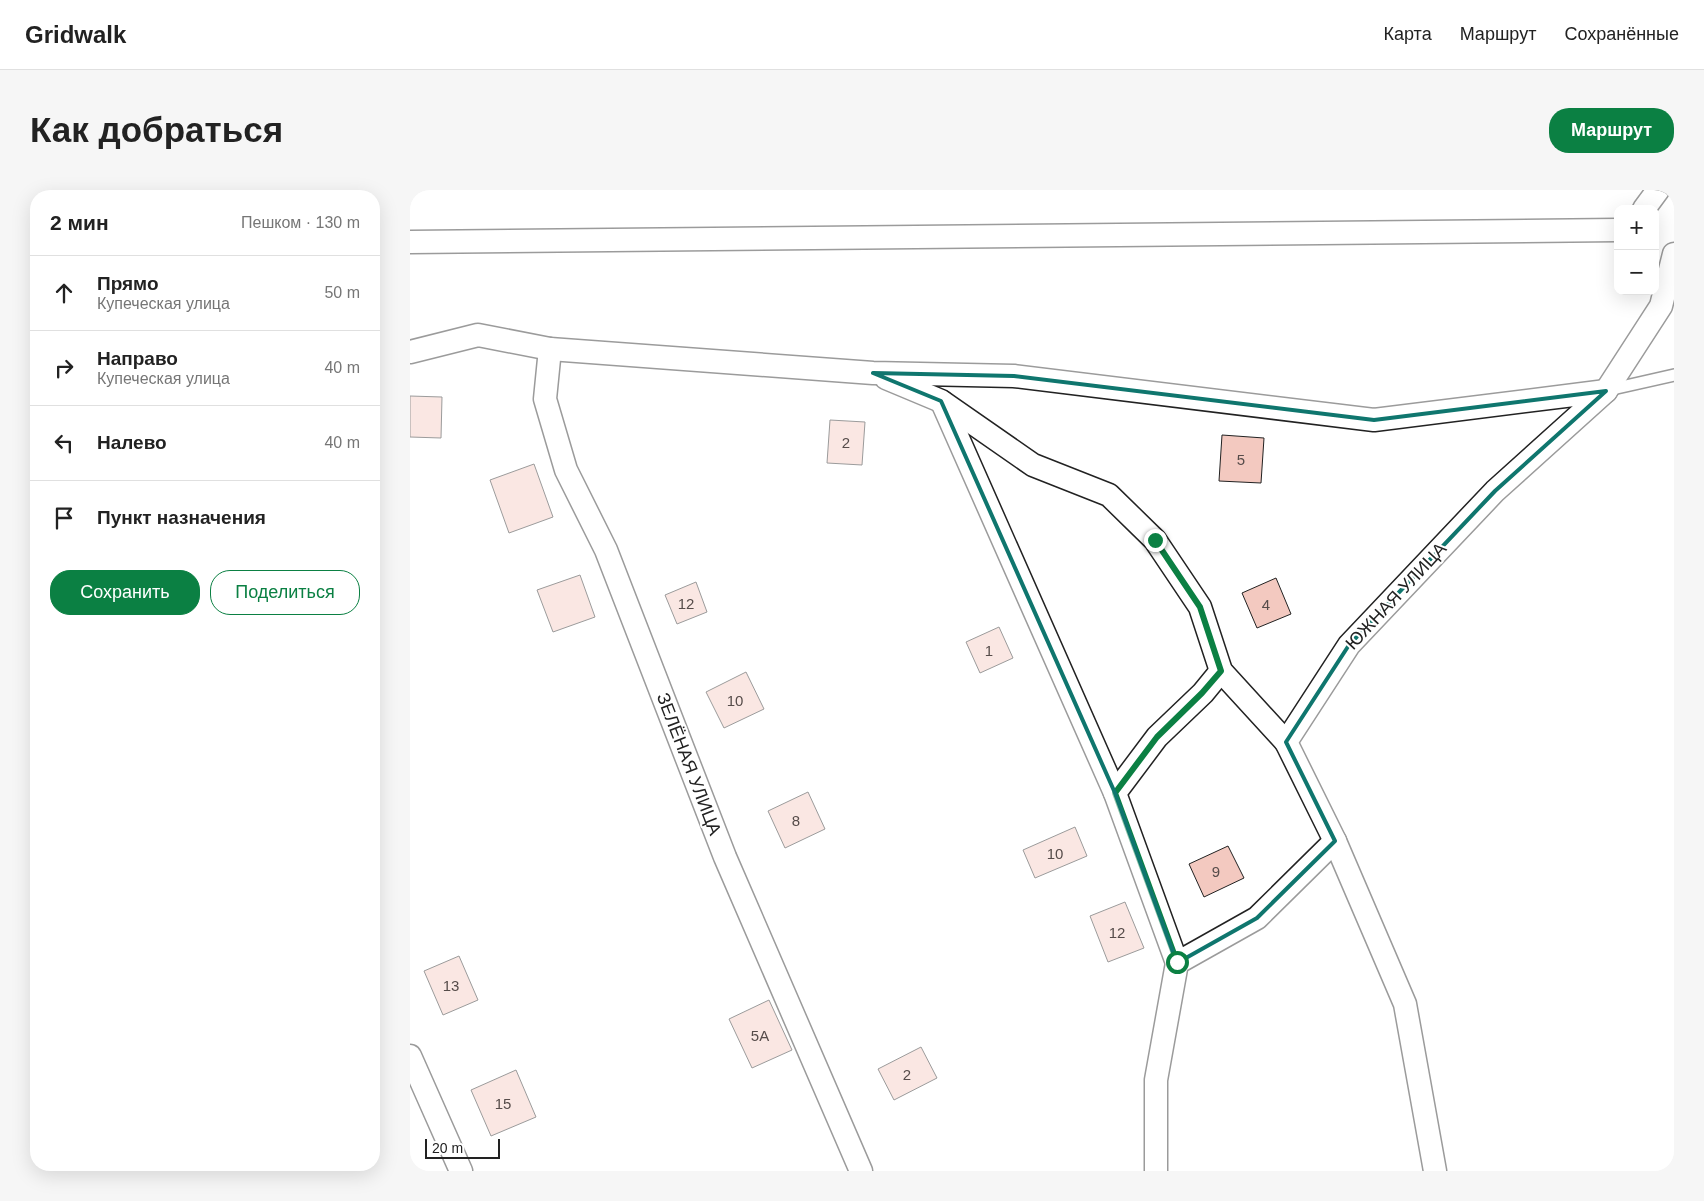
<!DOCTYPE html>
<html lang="ru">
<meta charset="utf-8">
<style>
:root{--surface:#fff;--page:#f6f6f6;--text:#222;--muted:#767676;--line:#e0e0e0;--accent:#0b8043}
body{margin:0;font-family:Helvetica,sans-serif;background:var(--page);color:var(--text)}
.controls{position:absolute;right:15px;top:15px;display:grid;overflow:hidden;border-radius:10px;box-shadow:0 5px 20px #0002}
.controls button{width:45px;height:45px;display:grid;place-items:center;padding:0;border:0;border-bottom:1px solid var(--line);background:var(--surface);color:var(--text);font:25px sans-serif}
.scale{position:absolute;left:15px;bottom:12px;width:75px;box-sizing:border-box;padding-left:5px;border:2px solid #222;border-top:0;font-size:14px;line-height:18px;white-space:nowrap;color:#222;-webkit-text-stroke:4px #fff;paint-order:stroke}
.stop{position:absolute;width:15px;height:15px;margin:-11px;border:4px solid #0b8043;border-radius:50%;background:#fff}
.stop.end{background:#0b8043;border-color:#fff;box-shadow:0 1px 5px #0008}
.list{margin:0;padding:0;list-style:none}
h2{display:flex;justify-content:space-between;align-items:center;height:65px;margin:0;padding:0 20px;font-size:21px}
h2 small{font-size:16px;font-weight:400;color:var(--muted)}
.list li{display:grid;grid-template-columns:32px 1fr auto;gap:15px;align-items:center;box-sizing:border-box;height:75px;padding:0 20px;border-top:1px solid var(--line)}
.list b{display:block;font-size:19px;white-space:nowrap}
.list p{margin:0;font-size:16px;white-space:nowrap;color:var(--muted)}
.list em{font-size:16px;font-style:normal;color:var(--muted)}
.actions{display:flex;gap:10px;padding:15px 20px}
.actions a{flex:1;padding:11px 0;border:1px solid var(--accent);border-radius:20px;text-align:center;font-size:18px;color:var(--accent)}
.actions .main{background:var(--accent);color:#fff}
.icon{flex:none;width:28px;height:28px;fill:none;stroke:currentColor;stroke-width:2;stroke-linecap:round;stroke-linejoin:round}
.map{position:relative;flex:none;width:1264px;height:981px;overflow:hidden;border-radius:20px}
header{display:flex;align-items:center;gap:30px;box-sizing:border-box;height:70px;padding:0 25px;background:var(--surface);border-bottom:1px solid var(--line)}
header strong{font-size:24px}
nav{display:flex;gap:28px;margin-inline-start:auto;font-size:18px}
.intro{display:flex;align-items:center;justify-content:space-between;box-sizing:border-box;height:120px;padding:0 30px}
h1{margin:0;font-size:35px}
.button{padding:12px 22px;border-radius:20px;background:var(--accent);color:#fff;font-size:18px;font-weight:700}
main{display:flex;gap:30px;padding:0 30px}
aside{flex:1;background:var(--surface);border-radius:20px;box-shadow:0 5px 20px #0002}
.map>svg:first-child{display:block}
.building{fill:#f3c9c0;stroke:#222}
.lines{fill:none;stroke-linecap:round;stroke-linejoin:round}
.lane-casing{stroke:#222;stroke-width:14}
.street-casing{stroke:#222;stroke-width:25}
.lane{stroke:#fff;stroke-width:11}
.street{stroke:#fff;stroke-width:22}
.route{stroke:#0b8043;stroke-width:6}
.marked{fill:none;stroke:#0f766e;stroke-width:4;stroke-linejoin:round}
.labels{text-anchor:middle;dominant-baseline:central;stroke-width:4;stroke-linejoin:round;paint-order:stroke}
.number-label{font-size:15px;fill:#564c4a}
.street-label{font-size:18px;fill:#222;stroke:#fff}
</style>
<header>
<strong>Gridwalk</strong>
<nav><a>Карта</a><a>Маршрут</a><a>Сохранённые</a></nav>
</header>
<div class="intro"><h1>Как добраться</h1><a class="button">Маршрут</a></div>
<main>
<aside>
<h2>2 мин<small>Пешком · 130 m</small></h2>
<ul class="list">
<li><svg class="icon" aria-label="ahead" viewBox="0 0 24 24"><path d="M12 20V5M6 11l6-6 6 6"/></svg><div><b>Прямо</b><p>Купеческая улица</p></div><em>50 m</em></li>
<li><svg class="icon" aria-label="right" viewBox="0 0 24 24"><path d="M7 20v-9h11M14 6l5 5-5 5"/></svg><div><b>Направо</b><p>Купеческая улица</p></div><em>40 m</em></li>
<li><svg class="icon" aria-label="left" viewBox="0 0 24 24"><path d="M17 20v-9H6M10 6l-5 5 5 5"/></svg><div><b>Налево</b></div><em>40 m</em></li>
<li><svg class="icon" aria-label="arrive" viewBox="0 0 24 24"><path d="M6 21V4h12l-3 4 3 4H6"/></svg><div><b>Пункт назначения</b></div></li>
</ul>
<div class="actions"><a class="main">Сохранить</a><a>Поделиться</a></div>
</aside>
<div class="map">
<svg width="1264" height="981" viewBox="0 0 1264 981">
<rect width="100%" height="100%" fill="#fff"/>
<g class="building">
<polygon points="0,206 32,207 31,248 0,247"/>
<polygon points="420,230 455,232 452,275 417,273"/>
<polygon points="812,245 854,248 851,293 809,291"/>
<polygon points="124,274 143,327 99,343 80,290"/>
<polygon points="170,385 185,427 143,442 127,400"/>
<polygon points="866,388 881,424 847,438 832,403"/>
<polygon points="286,392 297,422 267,434 255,405"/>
<polygon points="589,437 603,468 570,483 556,452"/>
<polygon points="336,482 354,519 314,538 296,502"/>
<polygon points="398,602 415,639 375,658 358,621"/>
<polygon points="665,637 677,666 625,688 613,660"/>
<polygon points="818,656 834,688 794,707 779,674"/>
<polygon points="715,712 734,758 698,772 680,726"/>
<polygon points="49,766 68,810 33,825 14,781"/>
<polygon points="359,810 382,860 342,878 319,829"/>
<polygon points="511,857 527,888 484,910 468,879"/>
<polygon points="106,880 126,927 81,946 61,900"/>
</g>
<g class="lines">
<defs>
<polyline id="lane" points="1198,200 1264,185"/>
<g id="street">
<polyline points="1234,19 1248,0"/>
<polyline points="0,52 1208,40"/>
<polyline points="140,159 135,209 156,280 196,360 315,667 451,981"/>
<polyline points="0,162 68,145 140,159 463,183 604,186 964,230 1196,201"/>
<polyline points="476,188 531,211 623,275 699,305 745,350 790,417 811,481 876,552"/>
<polyline points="532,212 705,603"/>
<polyline points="767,773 705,603 747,547 793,503 811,481"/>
<polyline points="0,866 51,981"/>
<polyline points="746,981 746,890 767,773 847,728 925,651"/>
<polyline points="1025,981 995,814 925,651 876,552 939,455 1085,301 1196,201 1251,116 1264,64"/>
</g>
</defs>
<use href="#lane" class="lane-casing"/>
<use href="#street" class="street-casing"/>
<use href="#lane" class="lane"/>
<use href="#street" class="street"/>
</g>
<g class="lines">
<polyline class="route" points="745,350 790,417 811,481 792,503 747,547 705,603 767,772"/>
</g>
<path d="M0 0H1264V981H0ZM463,183l141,3 360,44 232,-29 -111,100 -146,154 -63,97 49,99 -78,77 -80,45 -62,-170 -174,-392z" fill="#fff" fill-opacity=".55" fill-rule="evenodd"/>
<path class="marked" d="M463,183l141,3 360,44 232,-29 -111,100 -146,154 -63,97 49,99 -78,77 -80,45 -62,-170 -174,-392z"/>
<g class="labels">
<g class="number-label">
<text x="436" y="252">2</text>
<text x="831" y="269">5</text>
<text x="276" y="413">12</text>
<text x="856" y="414">4</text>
<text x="579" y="460">1</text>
<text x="325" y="510">10</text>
<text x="386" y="630">8</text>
<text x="645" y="663">10</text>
<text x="806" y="681">9</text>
<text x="707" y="742">12</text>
<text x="41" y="795">13</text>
<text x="350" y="845">5А</text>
<text x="497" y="884">2</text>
<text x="93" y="913">15</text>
</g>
<g class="street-label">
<text transform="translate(986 406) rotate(-47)">ЮЖНАЯ УЛИЦА</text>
<text transform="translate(279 574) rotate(69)">ЗЕЛЁНАЯ УЛИЦА</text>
</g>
</g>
</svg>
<div class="controls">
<button>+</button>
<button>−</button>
</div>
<div class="scale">20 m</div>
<div class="stop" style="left:767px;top:772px"></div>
<div class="stop end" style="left:745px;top:350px"></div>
</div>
</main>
